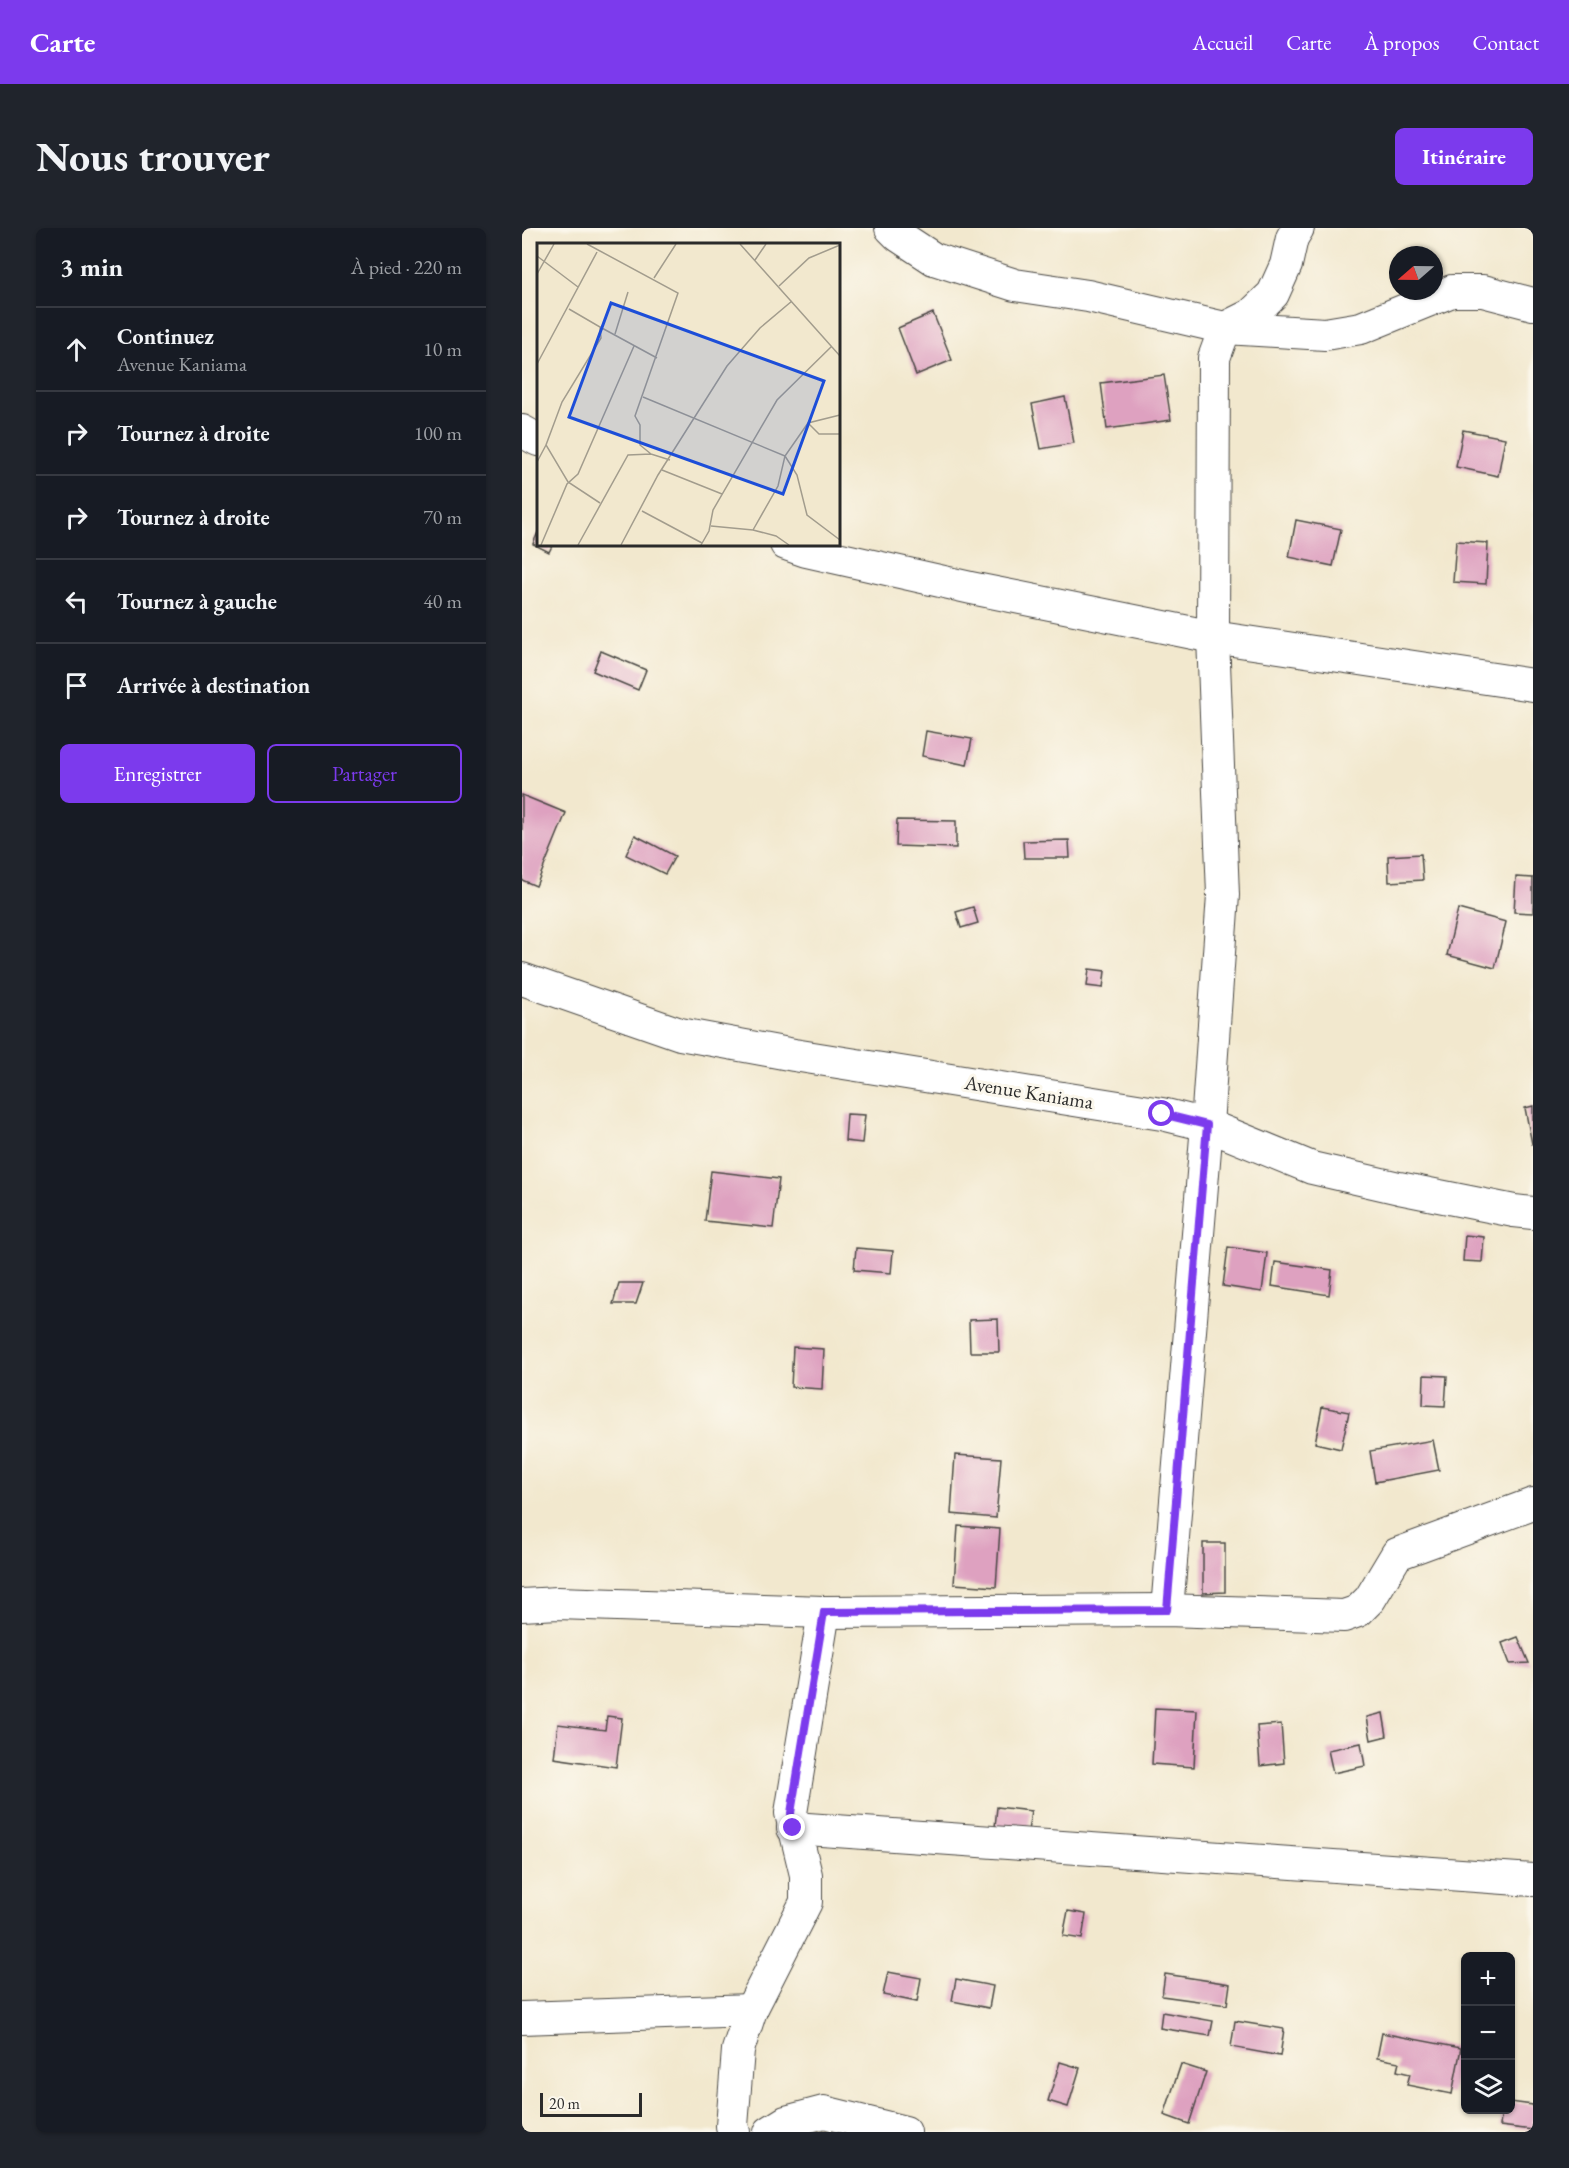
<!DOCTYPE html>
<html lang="fr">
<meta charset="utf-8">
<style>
:root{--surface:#171b24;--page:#20242c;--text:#f1f3f6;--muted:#9ea1a6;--line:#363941;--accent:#7c3aed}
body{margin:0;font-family:"EB Garamond",serif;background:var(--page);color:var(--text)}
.controls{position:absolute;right:18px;bottom:18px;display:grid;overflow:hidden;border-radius:9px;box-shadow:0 2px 4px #0004}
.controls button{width:54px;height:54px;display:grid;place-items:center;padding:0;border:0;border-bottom:2px solid var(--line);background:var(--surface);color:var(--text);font:30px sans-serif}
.compass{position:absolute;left:867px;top:18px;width:54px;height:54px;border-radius:50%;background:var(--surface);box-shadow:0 2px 4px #0004;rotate:250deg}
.scale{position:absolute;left:18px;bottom:15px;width:102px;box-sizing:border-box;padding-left:6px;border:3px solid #2b2b2b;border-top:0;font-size:16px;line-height:21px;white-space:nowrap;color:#2b2b2b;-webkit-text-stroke:4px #fbf7ec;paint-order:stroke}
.stop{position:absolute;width:18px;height:18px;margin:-14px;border:4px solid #7c3aed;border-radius:50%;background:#fff}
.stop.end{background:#7c3aed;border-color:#fff;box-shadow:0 2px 6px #0008}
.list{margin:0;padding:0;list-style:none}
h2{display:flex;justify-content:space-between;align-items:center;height:78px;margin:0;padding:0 24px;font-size:26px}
h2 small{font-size:20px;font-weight:400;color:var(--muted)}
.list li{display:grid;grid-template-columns:39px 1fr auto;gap:18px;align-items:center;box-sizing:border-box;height:84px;padding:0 24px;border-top:2px solid var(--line)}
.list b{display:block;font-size:22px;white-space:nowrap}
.list p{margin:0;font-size:20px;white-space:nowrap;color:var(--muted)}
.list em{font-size:20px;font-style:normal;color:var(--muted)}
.actions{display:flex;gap:12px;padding:18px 24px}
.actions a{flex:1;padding:14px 0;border:2px solid var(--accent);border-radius:9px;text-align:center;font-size:21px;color:var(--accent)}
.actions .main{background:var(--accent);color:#fff}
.icon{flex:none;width:33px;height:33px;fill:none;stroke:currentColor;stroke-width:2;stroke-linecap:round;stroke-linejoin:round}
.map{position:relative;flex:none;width:1011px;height:1904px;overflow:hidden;border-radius:9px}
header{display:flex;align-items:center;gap:36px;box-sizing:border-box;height:84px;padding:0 30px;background:var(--accent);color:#fff}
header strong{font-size:28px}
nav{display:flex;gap:33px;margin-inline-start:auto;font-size:21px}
.intro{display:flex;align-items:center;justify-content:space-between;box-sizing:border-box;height:144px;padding:0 36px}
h1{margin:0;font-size:42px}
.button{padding:15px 27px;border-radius:9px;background:var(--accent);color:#fff;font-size:21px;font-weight:700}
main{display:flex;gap:36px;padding:0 36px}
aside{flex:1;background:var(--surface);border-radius:9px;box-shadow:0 2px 4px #0004}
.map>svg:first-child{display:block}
.building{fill:#dea1c0}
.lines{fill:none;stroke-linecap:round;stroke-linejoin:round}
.minor-casing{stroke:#494743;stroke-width:34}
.minor{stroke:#fff;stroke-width:32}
.route{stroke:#7c3aed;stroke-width:8}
.labels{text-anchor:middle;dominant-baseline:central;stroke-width:6;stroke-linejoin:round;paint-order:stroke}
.street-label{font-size:20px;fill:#2b2b2b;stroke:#fbf7ec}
.inset-road{fill:none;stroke:#a29c8d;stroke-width:1.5}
.view{fill:#1d4ed8;fill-opacity:0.15;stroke:#1d4ed8;stroke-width:3}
.inset-edge{fill:none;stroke:#2b2b2b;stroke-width:3}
</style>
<header>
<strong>Carte</strong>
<nav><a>Accueil</a><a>Carte</a><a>À propos</a><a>Contact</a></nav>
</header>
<div class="intro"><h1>Nous trouver</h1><a class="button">Itinéraire</a></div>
<main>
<aside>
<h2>3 min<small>À pied · 220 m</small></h2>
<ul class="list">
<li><svg class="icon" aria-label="ahead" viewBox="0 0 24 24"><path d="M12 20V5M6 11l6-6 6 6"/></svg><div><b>Continuez</b><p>Avenue Kaniama</p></div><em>10 m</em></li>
<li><svg class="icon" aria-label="right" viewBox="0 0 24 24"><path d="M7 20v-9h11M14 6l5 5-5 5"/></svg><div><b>Tournez à droite</b></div><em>100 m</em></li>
<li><svg class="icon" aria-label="right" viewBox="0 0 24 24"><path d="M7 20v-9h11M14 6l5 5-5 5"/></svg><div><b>Tournez à droite</b></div><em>70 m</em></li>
<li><svg class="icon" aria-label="left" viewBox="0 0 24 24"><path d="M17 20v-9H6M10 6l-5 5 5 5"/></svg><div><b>Tournez à gauche</b></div><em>40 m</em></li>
<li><svg class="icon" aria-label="arrive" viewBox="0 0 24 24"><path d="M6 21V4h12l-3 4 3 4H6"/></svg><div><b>Arrivée à destination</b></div></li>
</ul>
<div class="actions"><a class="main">Enregistrer</a><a>Partager</a></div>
</aside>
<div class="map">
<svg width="1011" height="1904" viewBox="0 0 1011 1904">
<rect width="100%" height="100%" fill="#fbf7ec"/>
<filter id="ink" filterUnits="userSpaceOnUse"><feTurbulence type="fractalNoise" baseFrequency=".0167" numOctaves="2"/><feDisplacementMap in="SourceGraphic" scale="12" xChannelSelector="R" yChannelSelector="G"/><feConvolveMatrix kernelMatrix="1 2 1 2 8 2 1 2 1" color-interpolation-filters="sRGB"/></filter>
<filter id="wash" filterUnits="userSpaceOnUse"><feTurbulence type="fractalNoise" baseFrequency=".008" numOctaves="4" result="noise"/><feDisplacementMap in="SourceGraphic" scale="24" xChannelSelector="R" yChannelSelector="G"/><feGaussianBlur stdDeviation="1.35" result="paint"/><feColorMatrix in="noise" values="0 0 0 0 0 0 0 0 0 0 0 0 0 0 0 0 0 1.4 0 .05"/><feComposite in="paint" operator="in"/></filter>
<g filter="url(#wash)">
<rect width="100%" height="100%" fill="#f2e8ce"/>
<g id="blocks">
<g class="building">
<polygon points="411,85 430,132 394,147 376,100"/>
<polygon points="642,147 649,192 585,201 579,155"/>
<polygon points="543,169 552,215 519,221 510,176"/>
<polygon points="941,202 983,210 976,248 934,239"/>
<polygon points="774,292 819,301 811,338 767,329"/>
<polygon points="16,304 16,316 31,316 27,324 11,316"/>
<polygon points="934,313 966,315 964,356 931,354"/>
<polygon points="79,423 124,442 116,462 71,443"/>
<polygon points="404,503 450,511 445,537 400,528"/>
<polygon points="0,567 44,585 14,658 0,652"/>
<polygon points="375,592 434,593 434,620 374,618"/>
<polygon points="113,607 153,628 143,646 104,627"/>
<polygon points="547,612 548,630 502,630 501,613"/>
<polygon points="899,626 901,652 867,654 866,628"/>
<polygon points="994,649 1011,650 1011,685 992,684"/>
<polygon points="451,679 456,695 439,700 434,684"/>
<polygon points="936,681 984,694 973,740 925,727"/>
<polygon points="567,741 583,743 581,760 565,758"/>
<polygon points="1011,878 1011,916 1010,916 1003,880"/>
<polygon points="325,886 343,887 340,915 323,913"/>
<polygon points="189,943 257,951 251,1000 183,993"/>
<polygon points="943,1007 962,1009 960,1034 941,1033"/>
<polygon points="706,1019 745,1025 740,1064 701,1058"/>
<polygon points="334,1020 371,1023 369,1045 332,1042"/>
<polygon points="753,1034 810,1042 807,1067 750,1058"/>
<polygon points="97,1055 121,1055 114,1076 91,1076"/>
<polygon points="476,1091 477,1124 448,1124 447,1092"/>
<polygon points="271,1119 302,1121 300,1161 269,1159"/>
<polygon points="902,1147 925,1148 923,1178 901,1177"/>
<polygon points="800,1179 827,1184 819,1221 793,1215"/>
<polygon points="911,1212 917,1242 853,1254 848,1223"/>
<polygon points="433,1227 479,1230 474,1290 429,1286"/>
<polygon points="436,1298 478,1301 474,1359 432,1356"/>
<polygon points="681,1315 703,1315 703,1364 681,1365"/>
<polygon points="996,1409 1007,1435 988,1436 980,1415"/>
<polygon points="633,1480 675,1482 672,1539 630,1536"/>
<polygon points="861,1485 865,1508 849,1512 845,1489"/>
<polygon points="85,1488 100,1490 94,1539 32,1530 36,1496 83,1502"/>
<polygon points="759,1496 762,1535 738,1538 735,1498"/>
<polygon points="839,1515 843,1538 811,1545 806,1522"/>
<polygon points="475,1579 509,1583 506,1603 473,1599"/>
<polygon points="546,1683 564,1686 560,1711 541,1708"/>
<polygon points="366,1744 399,1750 395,1774 361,1767"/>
<polygon points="643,1746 708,1756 705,1777 640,1768"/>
<polygon points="434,1751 471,1758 467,1780 430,1773"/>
<polygon points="640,1784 691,1793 688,1808 638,1800"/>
<polygon points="713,1793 762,1801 758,1828 709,1819"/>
<polygon points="860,1805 939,1820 930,1866 885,1857 888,1846 875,1843 877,1834 855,1830"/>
<polygon points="538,1834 558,1840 546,1879 526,1873"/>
<polygon points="659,1836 684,1844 667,1896 642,1887"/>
<polygon points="988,1874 1011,1877 1011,1902 978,1898 980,1882 988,1882"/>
</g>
</g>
</g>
<g filter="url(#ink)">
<use href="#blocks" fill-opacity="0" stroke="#494743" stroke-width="1.5"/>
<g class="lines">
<defs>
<g id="minor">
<polyline points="369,0 377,8 412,31 493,57 566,68 703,100 729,87 751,66 764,37 770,10 776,0"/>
<polyline points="0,203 16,212"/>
<polyline points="264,316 284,323 449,360 691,409 1011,457"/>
<polyline points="0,751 158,806 272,827 640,886 685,897 790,940 877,960 992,983 1011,985"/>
<polyline points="0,1377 36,1375 302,1384 645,1382 822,1388 836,1383 848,1371 875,1326 1011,1276"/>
<polyline points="645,1382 685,897 701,667 691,409 692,130 703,100 803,106 839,100 930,63 961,63 1011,76"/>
<polyline points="271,1600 1011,1652"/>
<polyline points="0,1790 229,1782"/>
<polyline points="212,1904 210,1898 216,1822 229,1782 284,1674 284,1647 269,1585 302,1384"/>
<polyline points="248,1904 264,1894 302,1884 383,1904"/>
</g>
</defs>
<use href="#minor" class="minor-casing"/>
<use href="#minor" class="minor"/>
</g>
</g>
<g class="lines" filter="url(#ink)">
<polyline class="route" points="271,1600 269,1585 302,1384 645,1382 685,897 640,886"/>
</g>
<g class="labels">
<g class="street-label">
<text transform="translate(507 864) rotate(9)">Avenue Kaniama</text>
</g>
</g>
<g transform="translate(15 15)">
<rect width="303" height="303" fill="#f2e8ce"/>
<path class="inset-road" d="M50,1l91,49 -43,123 5,9v20l11,9M203,1l100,112M0,13l41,31M218,17l11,-16M0,31l17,-30M117,35l22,-34M242,43l30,-28 31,-13M32,66l31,18 1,11 -39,64 -16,43 22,37 32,21M63,84l57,31M78,91l13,-42M0,121l60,-112M106,154l142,59 -7,30 -25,44M303,172l-32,8 -23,33 12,19 10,40 33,25M271,180l11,11h21M0,219l9,-17M125,227l60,24M105,268l60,32M174,283l42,4 23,6 13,9M4,302l26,-61 11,-10 56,-128M41,302l50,-90 23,-1 19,6M84,302l37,-70 69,-109 33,-38 32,-27M164,302l8,-14 4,-21 64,-110 55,-54"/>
<path class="view" d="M74,60l213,78 -41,113 -214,-77z"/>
<rect width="303" height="303" class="inset-edge"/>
</g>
</svg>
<div class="controls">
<button>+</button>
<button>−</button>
<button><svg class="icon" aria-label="layers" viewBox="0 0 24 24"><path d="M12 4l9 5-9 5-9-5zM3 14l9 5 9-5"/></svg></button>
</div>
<svg class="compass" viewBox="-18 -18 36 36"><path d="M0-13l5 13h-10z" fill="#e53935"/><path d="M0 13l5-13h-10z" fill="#9ea1a6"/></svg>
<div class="scale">20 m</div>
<div class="stop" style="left:640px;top:886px"></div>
<div class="stop end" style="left:271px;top:1600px"></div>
</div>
</main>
